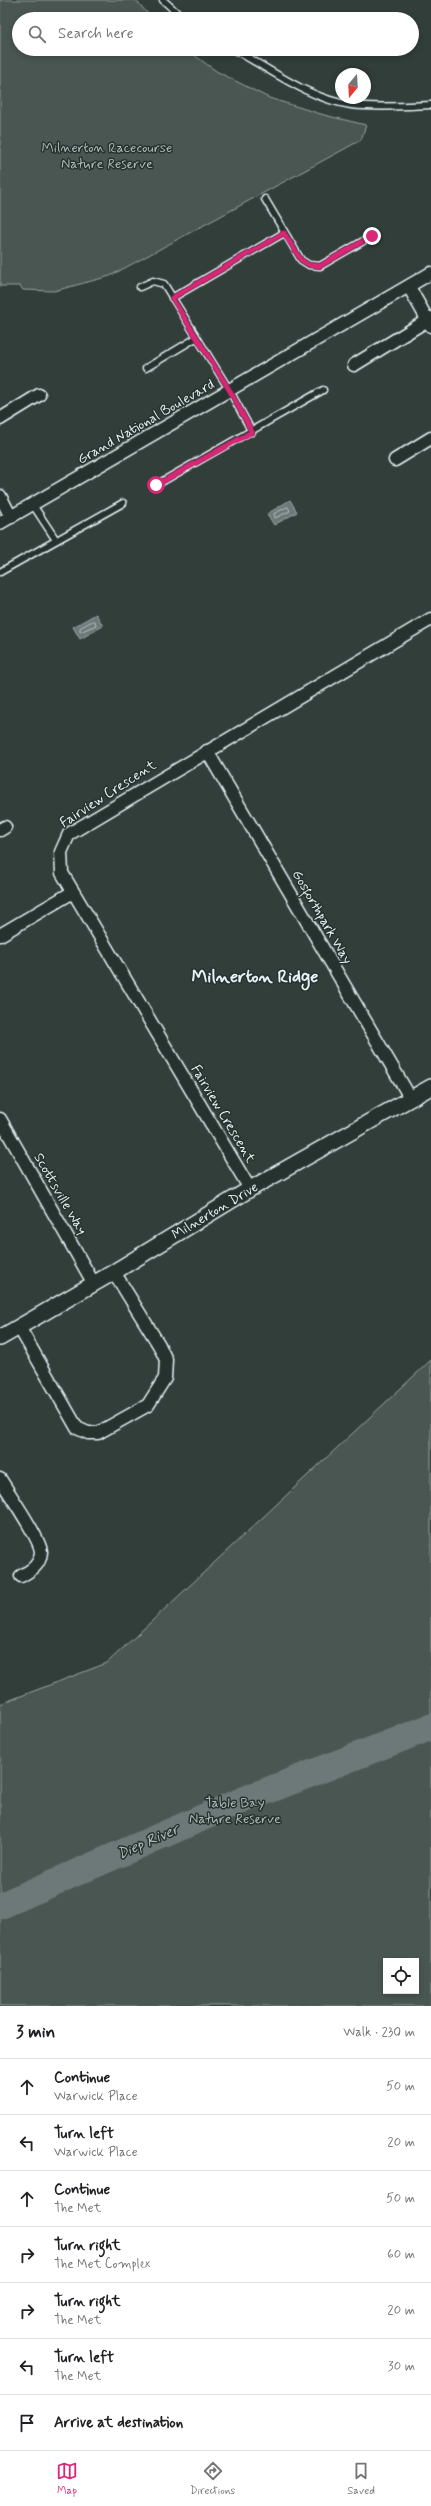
<!DOCTYPE html>
<meta charset="utf-8">
<style>
:root{--surface:#fff;--page:#f6f6f6;--text:#202124;--muted:#757577;--line:#e0e0e0;--accent:#db2777}
body{margin:0;font-family:Mynerve,sans-serif;background:var(--page);color:var(--text)}
.controls{position:absolute;right:12px;bottom:12px;display:grid;overflow:hidden;border-radius:0px;box-shadow:0 2px 6px #0003}
.controls button{width:36px;height:36px;display:grid;place-items:center;padding:0;border:0;border-bottom:1px solid var(--line);background:var(--surface);color:var(--text);font:20px sans-serif}
.compass{position:absolute;left:335px;top:68px;width:36px;height:36px;border-radius:50%;background:var(--surface);box-shadow:0 2px 6px #0003;rotate:198deg}
.stop{position:absolute;width:12px;height:12px;margin:-9px;border:3px solid #db2777;border-radius:50%;background:#fff}
.stop.end{background:#db2777;border-color:#fff;box-shadow:0 1px 4px #0008}
.list{margin:0;padding:0;list-style:none}
h2{display:flex;justify-content:space-between;align-items:center;height:52px;margin:0;padding:0 16px;font-size:17px}
h2 small{font-size:13px;font-weight:400;color:var(--muted)}
.list li{display:grid;grid-template-columns:26px 1fr auto;gap:12px;align-items:center;box-sizing:border-box;height:56px;padding:0 16px;border-top:1px solid var(--line)}
.list b{display:block;font-size:15px;white-space:nowrap}
.list p{margin:0;font-size:13px;white-space:nowrap;color:var(--muted)}
.list em{font-size:13px;font-style:normal;color:var(--muted)}
.icon{flex:none;width:22px;height:22px;fill:none;stroke:currentColor;stroke-width:2;stroke-linecap:round;stroke-linejoin:round}
.map{position:relative;flex:none;width:431px;height:2006px;overflow:hidden}
.search{position:absolute;background:var(--surface);box-shadow:0 2px 6px #0003;left:12px;right:12px;top:12px;height:44px;display:flex;align-items:center;gap:10px;box-sizing:border-box;padding:0 14px;border-radius:22px;color:var(--muted);font-size:15px}
.sheet{height:444px;background:var(--surface)}
nav{display:flex;justify-content:space-around;align-items:center;box-sizing:border-box;height:56px;border-top:1px solid var(--line);background:var(--surface);font-size:11px;color:var(--muted)}
nav a{display:grid;justify-items:center;gap:2px}
nav .on{color:var(--accent)}
.map>svg:first-child{display:block}
.green{fill:#495651;stroke:#98a4a4;fill-rule:evenodd}
.water{fill:#6d7978;stroke:#9ea9ab}
.lines{fill:none;stroke-linecap:round;stroke-linejoin:round}
.shore{stroke:#b7c1c5;stroke-width:1}
.river{stroke:#6d7978;stroke-width:27}
.service-casing{stroke:#e8f1f8;stroke-width:9}
.minor-casing{stroke:#e8f1f8;stroke-width:15}
.tertiary-casing{stroke:#e8f1f8;stroke-width:18}
.service{stroke:#26332d;stroke-width:6}
.minor{stroke:#26332d;stroke-width:12}
.tertiary{stroke:#26332d;stroke-width:15}
.route{stroke:#db2777;stroke-width:5}
.labels{text-anchor:middle;dominant-baseline:central;stroke-width:3;stroke-linejoin:round;paint-order:stroke}
.park-label{font-size:14px;fill:#b0bbbe;stroke:#26332d}
.street-label{font-size:14px;fill:#e8f1f8;stroke:#26332d}
.water-label{font-size:15px;font-style:italic;fill:#b1bbbe;stroke:#26332d}
.district-label{font-size:18px;font-weight:bold;fill:#e8f1f8;stroke:#26332d}
</style>
<div class="map">
<svg width="431" height="2006" viewBox="0 0 431 2006">
<rect width="100%" height="100%" fill="#323e39"/>
<filter id="ink" filterUnits="userSpaceOnUse"><feTurbulence type="fractalNoise" baseFrequency=".025" numOctaves="2"/><feDisplacementMap in="SourceGraphic" scale="8" xChannelSelector="R" yChannelSelector="G"/><feConvolveMatrix kernelMatrix="1 2 1 2 8 2 1 2 1" color-interpolation-filters="sRGB"/></filter>
<g filter="url(#ink)">
<g class="green">
<polygon points="0,0 136,0 152,19 19,19 19,49 186,49 216,71 269,98 324,115 366,125 361,140 110,276 54,291 23,290 20,286 0,286"/>
<path d="M431,1360v646h-431v-302l107,-41zM386,1961h30v30h-30z"/>
</g>
<g class="water">
<polygon points="290,500 297,512 274,525 267,514"/>
<polygon points="96,614 103,626 80,639 73,627"/>
</g>
<g class="lines">
<g class="shore">
<polygon points="288,507 290,511 275,518 274,514"/>
<polygon points="93,621 95,621 96,625 80,632 80,628"/>
</g>
<polyline class="river" points="0,1906 243,1800 431,1727"/>
<defs>
<g id="service">
<polyline points="163,0 184,19"/>
<path d="M233,49c37,20 76,50 118,56 26,3 54,1 80,0"/>
<polyline points="265,199 301,260 309,265 320,266 372,236"/>
<polyline points="140,287 153,281 164,284 230,391 252,432"/>
<polyline points="172,298 284,233"/>
<polyline points="146,368 196,338"/>
<polyline points="156,485 323,390"/>
<polyline points="33,505 56,540"/>
<polyline points="0,572 123,503"/>
</g>
<g id="minor">
<polyline points="409,287 431,326"/>
<polyline points="354,365 431,318"/>
<polyline points="0,419 39,395"/>
<polyline points="395,460 431,438"/>
<polyline points="0,496 11,517"/>
<polyline points="0,523 431,273"/>
<polyline points="207,751 411,1099"/>
<polyline points="0,830 5,827"/>
<polyline points="0,935 73,892"/>
<polyline points="0,1119 94,1284"/>
<polyline points="250,1189 62,873 61,852 69,834 431,619"/>
<polyline points="19,1327 77,1428 88,1433 98,1433 148,1405 165,1378 166,1360 159,1345 114,1272"/>
<path d="M0,1479c8,13 41,61 41,73 -1,13 -9,18 -20,24"/>
</g>
<polyline id="tertiary" points="0,1338 114,1272 250,1189 431,1087"/>
</defs>
<use href="#service" class="service-casing"/>
<use href="#minor" class="minor-casing"/>
<use href="#tertiary" class="tertiary-casing"/>
<use href="#service" class="service"/>
<use href="#minor" class="minor"/>
<use href="#tertiary" class="tertiary"/>
</g>
</g>
<g class="lines" filter="url(#ink)">
<polyline class="route" points="156,485 252,432 230,391 172,298 284,233 301,260 309,265 320,266 372,236"/>
</g>
<g class="labels">
<g class="park-label">
<text x="107" y="148">Milnerton Racecourse<tspan x="107" dy="16">Nature Reserve</tspan></text>
<text x="235" y="1803">Table Bay<tspan x="235" dy="16">Nature Reserve</tspan></text>
</g>
<g class="street-label">
<text transform="translate(146 422) rotate(-30)">Grand National Boulevard</text>
<text transform="translate(108 794) rotate(-33)">Fairview Crescent</text>
<text transform="translate(322 917) rotate(60)">Gosforthpark Way</text>
<text transform="translate(223 1114) rotate(59)">Fairview Crescent</text>
<text transform="translate(60 1194) rotate(60)">Scottsville Way</text>
<text transform="translate(215 1211) rotate(-31)">Milnerton Drive</text>
</g>
<g class="water-label">
<text transform="translate(148 1842) rotate(-24)">Diep River</text>
</g>
<g class="district-label">
<text x="255" y="977">Milnerton Ridge</text>
</g>
</g>
</svg>
<div class="controls">
<button><svg class="icon" aria-label="locate" viewBox="0 0 24 24"><circle cx="12" cy="12" r="6"/><path d="M12 2v4M12 18v4M2 12h4M18 12h4"/></svg></button>
</div>
<svg class="compass" viewBox="-18 -18 36 36"><path d="M0-13l5 13h-10z" fill="#e53935"/><path d="M0 13l5-13h-10z" fill="#757577"/></svg>
<div class="stop" style="left:156px;top:485px"></div>
<div class="stop end" style="left:372px;top:236px"></div>
<div class="search"><svg class="icon" aria-label="search" viewBox="0 0 24 24"><circle cx="10" cy="10" r="6"/><path d="M15 15l6 6"/></svg>Search here</div>
</div>
<section class="sheet">
<h2>3 min<small>Walk · 230 m</small></h2>
<ul class="list">
<li><svg class="icon" aria-label="ahead" viewBox="0 0 24 24"><path d="M12 20V5M6 11l6-6 6 6"/></svg><div><b>Continue</b><p>Warwick Place</p></div><em>50 m</em></li>
<li><svg class="icon" aria-label="left" viewBox="0 0 24 24"><path d="M17 20v-9H6M10 6l-5 5 5 5"/></svg><div><b>Turn left</b><p>Warwick Place</p></div><em>20 m</em></li>
<li><svg class="icon" aria-label="ahead" viewBox="0 0 24 24"><path d="M12 20V5M6 11l6-6 6 6"/></svg><div><b>Continue</b><p>The Met</p></div><em>50 m</em></li>
<li><svg class="icon" aria-label="right" viewBox="0 0 24 24"><path d="M7 20v-9h11M14 6l5 5-5 5"/></svg><div><b>Turn right</b><p>The Met Complex</p></div><em>60 m</em></li>
<li><svg class="icon" aria-label="right" viewBox="0 0 24 24"><path d="M7 20v-9h11M14 6l5 5-5 5"/></svg><div><b>Turn right</b><p>The Met</p></div><em>20 m</em></li>
<li><svg class="icon" aria-label="left" viewBox="0 0 24 24"><path d="M17 20v-9H6M10 6l-5 5 5 5"/></svg><div><b>Turn left</b><p>The Met</p></div><em>30 m</em></li>
<li><svg class="icon" aria-label="arrive" viewBox="0 0 24 24"><path d="M6 21V4h12l-3 4 3 4H6"/></svg><div><b>Arrive at destination</b></div></li>
</ul>
</section>
<nav>
<a class="on"><svg class="icon" aria-label="map" viewBox="0 0 24 24"><path d="M3 6l6-2 6 2 6-2v14l-6 2-6-2-6 2zM9 4v14M15 6v14"/></svg>Map</a>
<a><svg class="icon" aria-label="directions" viewBox="0 0 24 24"><path d="M12 3l9 9-9 9-9-9zM9 14v-3h6M13 9l2 2-2 2"/></svg>Directions</a>
<a><svg class="icon" aria-label="saved" viewBox="0 0 24 24"><path d="M7 4h10v16l-5-4-5 4z"/></svg>Saved</a>
</nav>
